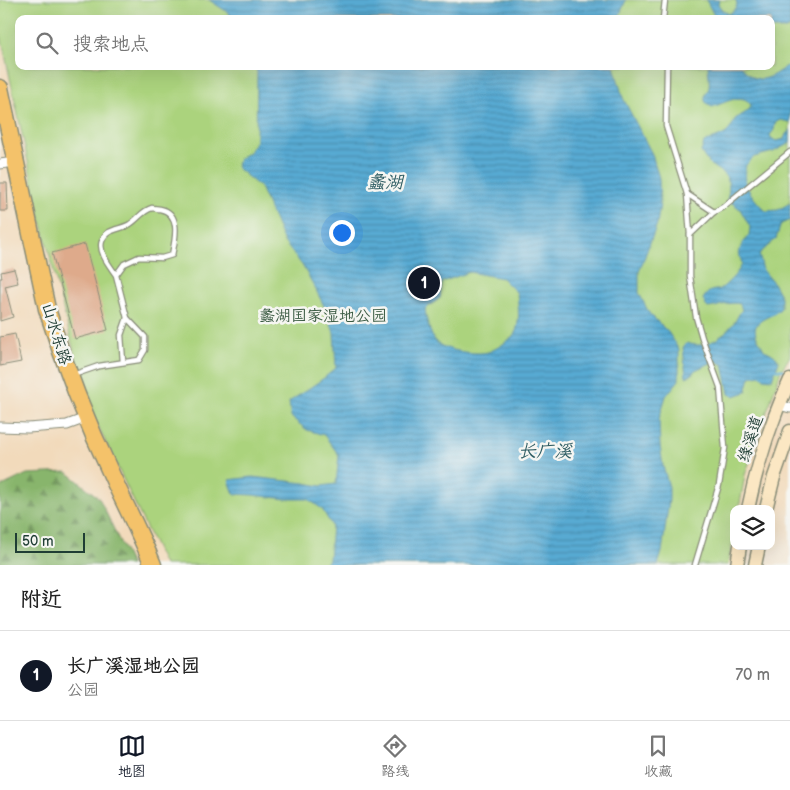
<!DOCTYPE html>
<html lang="zh">
<meta charset="utf-8">
<style>
:root{--surface:#fff;--page:#f2f2f2;--text:#222;--muted:#767676;--line:#e0e0e0;--accent:#111827}
body{margin:0;font-family:"Balsamiq Sans","LXGW WenKai TC",sans-serif;background:var(--page);color:var(--text)}
.controls{position:absolute;right:15px;bottom:15px;display:grid;overflow:hidden;border-radius:10px;box-shadow:0 5px 20px #0002}
.controls button{width:45px;height:45px;display:grid;place-items:center;padding:0;border:0;border-bottom:1px solid var(--line);background:var(--surface);color:var(--text);font:25px sans-serif}
.scale{position:absolute;left:15px;bottom:12px;width:70px;box-sizing:border-box;padding-left:5px;border:2px solid #1f3d34;border-top:0;font-size:14px;line-height:18px;white-space:nowrap;color:#1f3d34;-webkit-text-stroke:4px #f6f6f2;paint-order:stroke}
.you{position:absolute;left:341px;top:232px;width:18px;height:18px;margin:-12px;border:4px solid #fff;border-radius:50%;background:#1a73e8;box-shadow:0 0 0 8px #1a73e833}
.badge{display:grid;place-items:center;width:32px;height:32px;border-radius:50%;background:var(--accent);color:#fff;font-size:16px;font-weight:700}
.pin{position:absolute;translate:-50% -50%;border:2px solid #fff;box-shadow:0 1px 5px #0006}
.list{margin:0;padding:0;list-style:none}
h2{display:flex;justify-content:space-between;align-items:center;height:65px;margin:0;padding:0 20px;font-size:21px}
h2 small{font-size:16px;font-weight:400;color:var(--muted)}
.list li{display:grid;grid-template-columns:32px 1fr auto;gap:15px;align-items:center;box-sizing:border-box;height:90px;padding:0 20px;border-top:1px solid var(--line)}
.list b{display:block;font-size:19px;white-space:nowrap}
.list p{margin:0;font-size:16px;white-space:nowrap;color:var(--muted)}
.list em{font-size:16px;font-style:normal;color:var(--muted)}
.icon{flex:none;width:28px;height:28px;fill:none;stroke:currentColor;stroke-width:2;stroke-linecap:round;stroke-linejoin:round}
.map{position:relative;flex:none;width:790px;height:565px;overflow:hidden}
.search{position:absolute;background:var(--surface);box-shadow:0 5px 20px #0002;left:15px;right:15px;top:15px;height:55px;display:flex;align-items:center;gap:12px;box-sizing:border-box;padding:0 18px;border-radius:10px;color:var(--muted);font-size:19px}
.sheet{height:155px;background:var(--surface)}
nav{display:flex;justify-content:space-around;align-items:center;box-sizing:border-box;height:70px;border-top:1px solid var(--line);background:var(--surface);font-size:14px;color:var(--muted)}
nav a{display:grid;justify-items:center;gap:2px}
nav .on{color:var(--accent)}
.map>svg:first-child{display:block}
.forest{fill:url(#forest-firs);stroke:#547950}
.park{fill:#abd37d;stroke:#658858;fill-rule:evenodd}
.water{fill:url(#water-rules);stroke:#3c7484;fill-rule:evenodd}
.lines{fill:none;stroke-linecap:round;stroke-linejoin:round}
.stream{stroke:#58aad3;stroke-width:2.5}
.building{fill:#deaa8b}
.lane-casing{stroke:#888c78;stroke-width:7}
.street-casing{stroke:#888c78;stroke-width:11}
.secondary-casing{stroke:#888c78;stroke-width:15}
.highway-casing{stroke:#888c78;stroke-width:19}
.lane{stroke:#fff;stroke-width:4.5}
.street{stroke:#fff;stroke-width:9}
.secondary{stroke:#fbe7c3;stroke-width:12}
.highway{stroke:#f4c26a;stroke-width:16}
.labels{text-anchor:middle;dominant-baseline:central;stroke-width:5;stroke-linejoin:round;paint-order:stroke}
.park-label{font-size:16px;fill:#3b5b43;stroke:#f6f6f2}
.street-label{font-size:16px;fill:#1f3d34;stroke:#f6f6f2}
.water-label{font-size:18px;font-style:italic;fill:#305e64;stroke:#f6f6f2}
</style>
<div class="map">
<svg width="790" height="565" viewBox="0 0 790 565">
<defs>
<pattern id="forest-firs" width="22" height="20" patternUnits="userSpaceOnUse" patternTransform="scale(1.25)"><rect width="22" height="20" fill="#88b56c"/><path d="M5 1l3.5 6h-7zM16 11l3.5 6h-7z" fill="#6f945a"/></pattern>
<pattern id="water-rules" width="6" height="5" patternUnits="userSpaceOnUse" patternTransform="scale(1.25)"><rect width="6" height="5" fill="#58aad3"/><path d="M0 2.5h6" fill="none" stroke="#488cac"/></pattern>
</defs>
<rect width="100%" height="100%" fill="#f6f6f2"/>
<filter id="ink" filterUnits="userSpaceOnUse"><feTurbulence type="fractalNoise" baseFrequency=".02" numOctaves="2"/><feDisplacementMap in="SourceGraphic" scale="10" xChannelSelector="R" yChannelSelector="G"/><feConvolveMatrix kernelMatrix="1 2 1 2 8 2 1 2 1" color-interpolation-filters="sRGB"/></filter>
<filter id="wash" filterUnits="userSpaceOnUse"><feTurbulence type="fractalNoise" baseFrequency=".0096" numOctaves="4" result="noise"/><feDisplacementMap in="SourceGraphic" scale="20" xChannelSelector="R" yChannelSelector="G"/><feGaussianBlur stdDeviation="1.12" result="paint"/><feColorMatrix in="noise" values="0 0 0 0 0 0 0 0 0 0 0 0 0 0 0 0 0 1.4 0 .05"/><feComposite in="paint" operator="in"/></filter>
<g filter="url(#wash)">
<rect width="100%" height="100%" fill="#f2dabb"/>
<polygon class="forest" points="67,472 99,498 131,565 0,565 0,487 27,474"/>
<path class="park" d="M0,0h790v356l-9,15 -36,104 -6,34h-5v26l-6,30h-564l-77,-162 -49,-194 -38,-178zM19,19h752v47h-752z"/>
<g class="water">
<polygon points="209,0 626,0 618,19 232,19 229,13"/>
<polygon points="706,0 719,0 718,4 722,10 729,14 733,11 737,5 736,0 757,0 759,1 780,0 790,2 790,27 786,29 771,29 771,19 716,19"/>
<path d="M790,64v58l-10,-2 -5,3 -1,7 -4,5 1,4 6,2 7,-2 2,-5 4,-4v13l-17,9 -19,5 -8,8c-1,5 -2,10 -1,16 2,10 14,24 21,30l12,-1 12,-7v17l-9,4 -5,15 -17,15 4,16 9,11 9,16v11c-2,2 -4,4 -6,5 -9,6 -23,8 -19,22 2,5 6,10 8,15 6,2 11,5 15,11l-7,18 -8,-1 -4,-3 -10,2 -4,15 -12,4 -5,-2 -6,-30 -8,-3 -20,9 -4,5 -5,2 -3,-30 4,-4c19,7 35,-6 46,-19 4,-4 5,-10 9,-14l-2,-6c-9,-3 -22,3 -32,4l-2,-2 -3,-7c8,-13 12,-6 20,-12 7,-6 15,-14 19,-23l-3,-11 3,-9 7,-9 1,-8 -10,-18 -6,-5 -7,-3c1,-6 3,-13 1,-20 -3,-9 -10,-10 -17,-16 -4,-4 -7,-8 -10,-13l3,-9c16,-8 24,-5 31,-24l13,-8 3,-5c-6,-16 -28,-2 -39,1 -13,-7 -5,-12 -3,-20 1,-6 -1,-15 -1,-21h33c18,23 29,11 49,-2z"/>
<path d="M255,66h359l9,32 29,56 7,24 1,26 -3,20 -18,48v21l10,20 19,19 11,17v31l-13,16 -7,23 1,27 3,20 6,21v13l-7,52 -4,13h-334l5,-5 3,-34 -10,-17 -14,-10h-22l-33,-4 -19,-1 -5,-14 23,-3 53,6 16,3 15,-2 3,-29 -15,-20 -17,-5 -16,-13 -2,-15 35,-24 12,-10 -2,-35 -7,-21 -13,-26 -12,-21 -18,-23 -24,-55 -23,-19 1,-8 11,-8 7,-11 1,-69zM469,272l33,6 15,15c1,12 4,31 -3,42 -4,5 -19,15 -26,17 -12,3 -43,-1 -52,-10 -6,-7 -10,-24 -11,-33l15,-11 2,-16z"/>
</g>
<g class="lines">
<polyline class="stream" points="776,369 788,371"/>
</g>
<g id="blocks">
<g class="building">
<polygon points="0,183 7,183 8,211 0,211"/>
<polygon points="85,244 108,330 75,339 52,253"/>
<polygon points="14,269 18,283 5,286 13,317 0,321 0,278 2,278 1,272"/>
<polygon points="15,334 21,362 0,366 0,337"/>
</g>
</g>
</g>
<g filter="url(#ink)">
<use href="#blocks" fill-opacity="0" stroke="#888c78" stroke-width="1"/>
<g class="lines">
<defs>
<g id="lane">
<polyline points="663,19 665,0"/>
<polyline points="667,66 666,126 687,194 690,235 690,276 696,317 702,338 720,387 725,448 719,485 695,565"/>
<polyline points="687,194 714,212"/>
<polyline points="690,235 714,212 723,207 790,152"/>
<polyline points="123,362 121,335 127,318"/>
<path d="M73,375l26,-9 40,-6 6,-10v-13l-18,-19 -11,-43 8,-11 15,-7 23,1 10,-3c3,-15 10,-42 -12,-46 -3,0 -5,-1 -8,-1 -9,2 -15,12 -22,16 -9,6 -24,4 -28,17 -4,11 8,25 14,34"/>
</g>
<g id="street">
<polyline points="0,164 15,162"/>
<polyline points="779,405 790,408"/>
<polyline points="0,427 28,428 67,425 86,418"/>
</g>
<g id="secondary">
<path d="M748,509c9,-44 23,-88 42,-129"/>
<polyline points="766,509 774,477 790,431"/>
<polyline points="737,565 740,546"/>
<polyline points="755,565 759,546"/>
</g>
<path id="highway" d="M0,88l47,221c18,58 40,114 66,169 13,29 28,57 40,87"/>
</defs>
<use href="#lane" class="lane-casing"/>
<use href="#street" class="street-casing"/>
<use href="#secondary" class="secondary-casing"/>
<use href="#highway" class="highway-casing"/>
<use href="#lane" class="lane"/>
<use href="#street" class="street"/>
<use href="#secondary" class="secondary"/>
<use href="#highway" class="highway"/>
</g>
</g>
<g class="labels">
<g class="park-label">
<text x="323" y="316">蠡湖国家湿地公园</text>
</g>
<g class="street-label">
<text transform="translate(56 334) rotate(73)">山水东路</text>
<text transform="translate(751 439) rotate(-72)">缘溪道</text>
</g>
<g class="water-label">
<text x="385" y="182">蠡湖</text>
<text x="545" y="451">长广溪</text>
</g>
</g>
</svg>
<div class="controls">
<button><svg class="icon" aria-label="layers" viewBox="0 0 24 24"><path d="M12 4l9 5-9 5-9-5zM3 14l9 5 9-5"/></svg></button>
</div>
<div class="scale">50 m</div>
<div class="you"></div>
<div class="pin badge" style="left:424px;top:283px">1</div>
<div class="search"><svg class="icon" aria-label="search" viewBox="0 0 24 24"><circle cx="10" cy="10" r="6"/><path d="M15 15l6 6"/></svg>搜索地点</div>
</div>
<section class="sheet">
<h2>附近<small></small></h2>
<ul class="list">
<li><span class="badge">1</span><div><b>长广溪湿地公园</b><p>公园</p></div><em>70 m</em></li>
</ul>
</section>
<nav>
<a class="on"><svg class="icon" aria-label="map" viewBox="0 0 24 24"><path d="M3 6l6-2 6 2 6-2v14l-6 2-6-2-6 2zM9 4v14M15 6v14"/></svg>地图</a>
<a><svg class="icon" aria-label="directions" viewBox="0 0 24 24"><path d="M12 3l9 9-9 9-9-9zM9 14v-3h6M13 9l2 2-2 2"/></svg>路线</a>
<a><svg class="icon" aria-label="saved" viewBox="0 0 24 24"><path d="M7 4h10v16l-5-4-5 4z"/></svg>收藏</a>
</nav>
